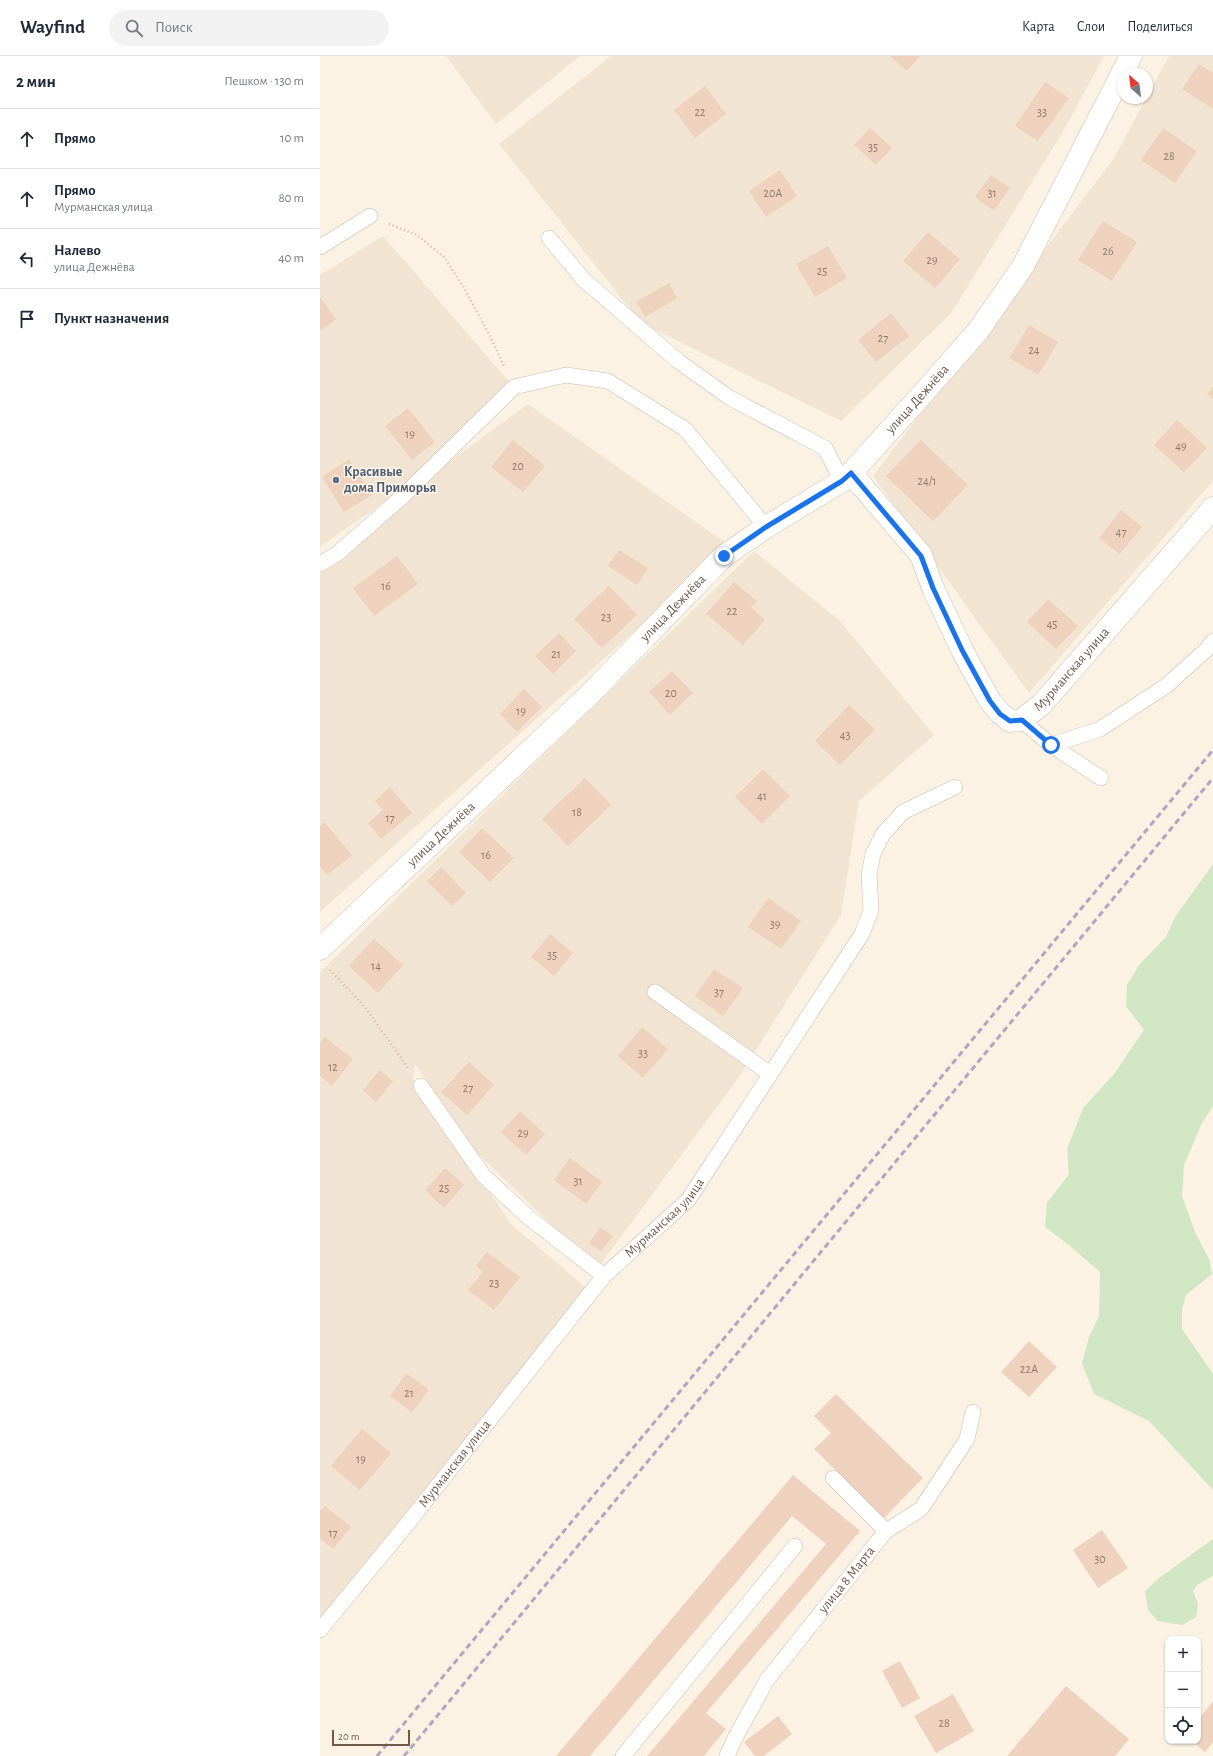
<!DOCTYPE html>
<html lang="ru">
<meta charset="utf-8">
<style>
:root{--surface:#fff;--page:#f2f2f3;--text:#1f2937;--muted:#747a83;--line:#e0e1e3}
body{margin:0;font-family:"Alegreya Sans",sans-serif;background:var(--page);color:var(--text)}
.controls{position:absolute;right:12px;bottom:12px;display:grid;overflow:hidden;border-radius:8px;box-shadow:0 1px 3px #0004}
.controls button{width:36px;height:36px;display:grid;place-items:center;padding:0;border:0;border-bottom:1px solid var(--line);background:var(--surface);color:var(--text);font:20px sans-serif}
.compass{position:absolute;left:797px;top:12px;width:36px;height:36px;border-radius:50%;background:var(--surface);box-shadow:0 1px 3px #0004;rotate:332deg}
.scale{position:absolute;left:12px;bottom:10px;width:78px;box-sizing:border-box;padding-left:4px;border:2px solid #715a4b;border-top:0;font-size:11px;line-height:14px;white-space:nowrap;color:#715a4b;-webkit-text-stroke:3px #fef6e9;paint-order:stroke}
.stop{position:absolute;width:12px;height:12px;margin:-9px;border:3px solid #1a73e8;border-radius:50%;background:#fff}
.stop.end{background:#1a73e8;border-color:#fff;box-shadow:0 1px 4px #0008}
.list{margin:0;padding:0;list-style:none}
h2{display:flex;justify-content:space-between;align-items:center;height:52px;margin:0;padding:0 16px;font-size:17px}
h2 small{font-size:13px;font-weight:400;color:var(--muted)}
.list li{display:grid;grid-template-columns:26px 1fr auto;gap:12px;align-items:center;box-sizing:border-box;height:60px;padding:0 16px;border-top:1px solid var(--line)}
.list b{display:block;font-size:15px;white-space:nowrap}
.list p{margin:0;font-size:13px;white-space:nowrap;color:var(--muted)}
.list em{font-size:13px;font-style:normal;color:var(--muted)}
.icon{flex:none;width:22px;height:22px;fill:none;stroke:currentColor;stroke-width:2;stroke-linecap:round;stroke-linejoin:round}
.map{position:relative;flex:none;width:893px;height:1700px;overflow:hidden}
header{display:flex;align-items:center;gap:24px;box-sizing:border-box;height:56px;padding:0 20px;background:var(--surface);border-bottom:1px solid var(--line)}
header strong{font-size:19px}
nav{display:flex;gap:22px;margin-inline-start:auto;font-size:14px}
.search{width:280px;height:36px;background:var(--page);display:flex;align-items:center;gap:10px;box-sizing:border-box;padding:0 14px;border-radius:22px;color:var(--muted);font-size:15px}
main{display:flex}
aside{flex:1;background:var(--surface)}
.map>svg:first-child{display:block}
.residential{fill:#f2e4d2}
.green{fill:#d1e7c3}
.building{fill:#eed2bd}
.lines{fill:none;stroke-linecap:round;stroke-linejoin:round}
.lane-casing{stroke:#cbbaab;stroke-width:16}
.street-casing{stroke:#cbbaab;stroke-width:23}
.path{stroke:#d3b6a0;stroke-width:2.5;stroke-dasharray:1 3;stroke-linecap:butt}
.lane{stroke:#fff;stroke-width:15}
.street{stroke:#fff;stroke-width:22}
.rail{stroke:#b5a3c3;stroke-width:3;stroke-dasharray:6 4;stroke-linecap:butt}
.route{stroke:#1a73e8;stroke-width:5}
.service-dot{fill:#5c6f8a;stroke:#fef6e9;stroke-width:1.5}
.labels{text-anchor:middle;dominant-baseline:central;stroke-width:3;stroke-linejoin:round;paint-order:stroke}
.number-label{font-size:12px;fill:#907868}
.street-label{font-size:14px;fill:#715a4b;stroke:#fef6e9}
.service-label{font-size:14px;font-weight:bold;fill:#4e5e75;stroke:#fef6e9;text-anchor:start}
</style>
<header>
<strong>Wayfind</strong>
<div class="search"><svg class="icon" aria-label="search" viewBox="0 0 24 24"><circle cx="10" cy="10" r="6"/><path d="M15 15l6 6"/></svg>Поиск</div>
<nav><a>Карта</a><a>Слои</a><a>Поделиться</a></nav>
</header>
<main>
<aside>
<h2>2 мин<small>Пешком · 130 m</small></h2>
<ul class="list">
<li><svg class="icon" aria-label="ahead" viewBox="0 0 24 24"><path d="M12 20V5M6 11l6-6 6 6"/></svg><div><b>Прямо</b></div><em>10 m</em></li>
<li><svg class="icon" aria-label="ahead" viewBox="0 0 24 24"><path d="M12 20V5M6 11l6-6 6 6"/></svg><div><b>Прямо</b><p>Мурманская улица</p></div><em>80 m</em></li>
<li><svg class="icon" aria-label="left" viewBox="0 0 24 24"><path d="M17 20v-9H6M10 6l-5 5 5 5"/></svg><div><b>Налево</b><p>улица Дежнёва</p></div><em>40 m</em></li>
<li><svg class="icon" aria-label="arrive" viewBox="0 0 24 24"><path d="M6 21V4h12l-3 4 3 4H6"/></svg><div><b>Пункт назначения</b></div></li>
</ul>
</aside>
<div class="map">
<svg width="893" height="1700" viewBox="0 0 893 1700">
<rect width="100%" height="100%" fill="#fbf2e4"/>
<g class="residential">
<polygon points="126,0 260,0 176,68"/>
<polygon points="291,0 784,0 744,74 632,256 521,365 321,267 179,88"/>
<polygon points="849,0 893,0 893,425 709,637 553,420 794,102"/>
<polygon points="63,180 192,329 136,395 0,491 0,219"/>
<polygon points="208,348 410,490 0,856 0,500"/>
<polygon points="434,495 520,565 614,679 539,745 521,859 417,1024 277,1213 155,1095 95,1008 93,1024 192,1169 268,1233 0,1562 0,916"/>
</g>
<g class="green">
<polygon points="893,808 893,1050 882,1067 864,1109 862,1140 875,1176 889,1203 892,1218 866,1239 862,1254 862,1273 893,1318 893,1434 829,1365 774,1338 762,1307 769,1281 779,1260 780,1216 749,1189 725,1171 727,1147 749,1118 747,1093 763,1052 794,1018 824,974 806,950 807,929 819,909 846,881 855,861"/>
<polygon points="893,1483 893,1520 877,1529 873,1535 878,1548 876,1561 862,1569 838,1565 828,1554 825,1535 839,1522"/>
</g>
<g class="building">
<polygon points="570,0 600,0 587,15"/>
<polygon points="879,8 893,17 893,53 862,33"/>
<polygon points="725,26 749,42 718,85 695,70"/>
<polygon points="385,30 406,58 375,82 354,54"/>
<polygon points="550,72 572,92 556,109 534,89"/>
<polygon points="843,72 877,95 855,127 821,104"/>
<polygon points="460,114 477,140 446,161 429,135"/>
<polygon points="671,119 690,132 674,155 655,141"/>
<polygon points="783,165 817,186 792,225 758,204"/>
<polygon points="608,176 640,203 615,232 583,205"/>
<polygon points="508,190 527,222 495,241 476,208"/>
<polygon points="349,227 357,242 325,261 316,246"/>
<polygon points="0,241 16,263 0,275"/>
<polygon points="571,257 589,280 556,306 538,284"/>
<polygon points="709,269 738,286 718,319 689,302"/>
<polygon points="893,331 893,343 887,338"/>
<polygon points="88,352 115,386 92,404 65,370"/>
<polygon points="857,364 887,392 864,416 834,389"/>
<polygon points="193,384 225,410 203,436 171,411"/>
<polygon points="601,384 648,429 613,465 566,420"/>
<polygon points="29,403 52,439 24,456 2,421"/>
<polygon points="801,454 822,471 800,498 779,482"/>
<polygon points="299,494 328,512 317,529 288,510"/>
<polygon points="77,500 98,528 54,560 33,532"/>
<polygon points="414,526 437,545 431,551 445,564 423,589 386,558"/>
<polygon points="289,530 317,559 282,592 254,563"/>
<polygon points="728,543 758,570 736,593 707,566"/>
<polygon points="239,577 256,595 233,618 215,600"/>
<polygon points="352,615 373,637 350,659 329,636"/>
<polygon points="204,633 222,651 197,676 180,658"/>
<polygon points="529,649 555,673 520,709 495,685"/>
<polygon points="443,713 470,740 442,768 415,741"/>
<polygon points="265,722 291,749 248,790 222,763"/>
<polygon points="70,731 92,757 61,783 48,767 63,754 55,745"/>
<polygon points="4,766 32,799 7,819 0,811 0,770"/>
<polygon points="162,772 194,802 170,826 139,796"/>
<polygon points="121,811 146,837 132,850 107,825"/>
<polygon points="448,842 481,865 461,893 428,871"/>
<polygon points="230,878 253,897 234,920 211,901"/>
<polygon points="54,883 83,909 58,937 29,910"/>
<polygon points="394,913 423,932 403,960 375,940"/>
<polygon points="322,971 348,993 323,1022 298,1000"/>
<polygon points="5,981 33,1003 12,1030 0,1020 0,987"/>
<polygon points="149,1006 174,1029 147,1059 121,1036"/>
<polygon points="60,1014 73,1025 56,1046 43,1034"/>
<polygon points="200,1055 225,1078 206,1099 181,1076"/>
<polygon points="250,1102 282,1126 266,1148 234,1124"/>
<polygon points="125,1112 144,1129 124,1152 105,1134"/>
<polygon points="280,1171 293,1180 281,1196 269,1187"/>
<polygon points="167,1196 200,1221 174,1254 148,1234 163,1216 156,1210"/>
<polygon points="709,1285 737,1311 709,1341 681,1316"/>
<polygon points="86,1317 109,1334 92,1356 70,1340"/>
<polygon points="516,1338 603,1422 564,1462 494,1393 511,1377 494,1360"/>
<polygon points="42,1373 71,1397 40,1434 11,1410"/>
<polygon points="473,1419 540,1475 386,1657 406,1673 384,1700 327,1700 506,1488 472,1460 270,1700 236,1700"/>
<polygon points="5,1450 31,1471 13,1493 0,1483 0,1455"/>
<polygon points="782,1474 808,1512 778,1532 753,1494"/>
<polygon points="580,1605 600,1642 582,1652 562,1615"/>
<polygon points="746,1630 809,1683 795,1700 687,1700"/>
<polygon points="633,1638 654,1675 616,1697 594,1660"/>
<polygon points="893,1645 893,1686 885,1696 872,1685 878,1685 878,1664"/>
<polygon points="458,1660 472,1678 444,1700 435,1700 424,1686"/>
</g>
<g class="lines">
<defs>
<g id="lane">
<polyline points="229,182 264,224 358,305 410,342 505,392 522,425"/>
<polyline points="0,191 50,160"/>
<polyline points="0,508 18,497 83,440 194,331 246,319 288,325 365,373 446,471"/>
<polyline points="701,664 731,689 781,722"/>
<polyline points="731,689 780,673 846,630 886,594 893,585"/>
<polyline points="335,936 449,1017"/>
<polyline points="101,1030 163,1119 208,1161 284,1220"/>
<polyline points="513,1422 566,1475"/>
<path id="s1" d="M0,1574l84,-102 200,-252 84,-76 174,-266 9,-24 -2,-36 4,-20 10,-20 20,-22 52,-25"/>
<polyline points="303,1700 475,1490"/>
<path id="s2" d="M407,1700l8,-18 32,-58 119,-149 35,-22 46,-70 6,-27"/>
</g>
<g id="street">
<path id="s3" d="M531,417l70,82 12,33 29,62 28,51 10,12 10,8 11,-1 20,-15 172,-197"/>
<path id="s4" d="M0,893l269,-254 135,-139 42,-29 76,-46 9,-8 68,-75 59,-67 45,-65 108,-210"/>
</g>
</defs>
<use href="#lane" class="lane-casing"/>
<use href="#street" class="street-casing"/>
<g class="path">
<polyline points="69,168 97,179 124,201 143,230 170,280 185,312"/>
<polyline points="10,914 44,950 89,1013"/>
</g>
<use href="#lane" class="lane"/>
<use href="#street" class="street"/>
<g class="rail">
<polyline points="57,1700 893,694"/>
<polyline points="84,1700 893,722"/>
</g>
</g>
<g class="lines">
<polyline class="route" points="404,500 446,471 522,425 531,417 601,500 613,532 642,594 670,645 680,658 690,665 702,664 731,689"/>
</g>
<circle class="service-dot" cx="16" cy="424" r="4"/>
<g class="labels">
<g class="number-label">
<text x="380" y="56">22</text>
<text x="722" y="56">33</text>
<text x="553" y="91">35</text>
<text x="849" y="100">28</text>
<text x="453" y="137">20А</text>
<text x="672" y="137">31</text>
<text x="788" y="195">26</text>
<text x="612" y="204">29</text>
<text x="502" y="215">25</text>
<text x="563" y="282">27</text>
<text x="714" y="294">24</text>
<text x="90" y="378">19</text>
<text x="861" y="390">49</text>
<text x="198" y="410">20</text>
<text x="607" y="425">24/1</text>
<text x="801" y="476">47</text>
<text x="66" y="530">16</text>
<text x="412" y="555">22</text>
<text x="286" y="561">23</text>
<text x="732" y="568">45</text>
<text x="236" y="598">21</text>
<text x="351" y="637">20</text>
<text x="201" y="655">19</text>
<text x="525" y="679">43</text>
<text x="442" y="740">41</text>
<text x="257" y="756">18</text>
<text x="70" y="762">17</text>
<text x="166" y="799">16</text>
<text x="455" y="868">39</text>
<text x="232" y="899">35</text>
<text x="56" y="910">14</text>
<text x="399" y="936">37</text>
<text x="323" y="997">33</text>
<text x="13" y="1011">12</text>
<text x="148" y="1032">27</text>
<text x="203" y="1077">29</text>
<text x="258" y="1125">31</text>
<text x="124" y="1132">25</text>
<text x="174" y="1227">23</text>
<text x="709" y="1313">22А</text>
<text x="89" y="1337">21</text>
<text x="41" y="1403">19</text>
<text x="13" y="1477">17</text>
<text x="780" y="1503">30</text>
<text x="624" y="1667">28</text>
</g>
<g class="street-label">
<text stroke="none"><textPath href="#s4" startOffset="815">улица Дежнёва</textPath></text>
<text stroke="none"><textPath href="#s4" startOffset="491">улица Дежнёва</textPath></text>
<text stroke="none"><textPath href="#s3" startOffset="381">Мурманская улица</textPath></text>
<text stroke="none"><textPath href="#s4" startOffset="167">улица Дежнёва</textPath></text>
<text stroke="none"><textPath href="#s1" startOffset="538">Мурманская улица</textPath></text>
<text stroke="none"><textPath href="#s1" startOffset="214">Мурманская улица</textPath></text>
<text stroke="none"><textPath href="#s2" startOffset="214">улица 8 Марта</textPath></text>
</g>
<g class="service-label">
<text x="24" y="416">Красивые<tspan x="24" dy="16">дома Приморья</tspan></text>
</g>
</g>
</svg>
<div class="controls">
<button>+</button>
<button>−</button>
<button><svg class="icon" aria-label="locate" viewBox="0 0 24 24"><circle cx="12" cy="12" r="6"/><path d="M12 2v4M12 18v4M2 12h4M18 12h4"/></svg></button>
</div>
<svg class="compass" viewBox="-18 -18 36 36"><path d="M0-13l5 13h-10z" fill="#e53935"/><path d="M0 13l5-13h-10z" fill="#747a83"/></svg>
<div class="scale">20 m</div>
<div class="stop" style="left:731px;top:689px"></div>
<div class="stop end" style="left:404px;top:500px"></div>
</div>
</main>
